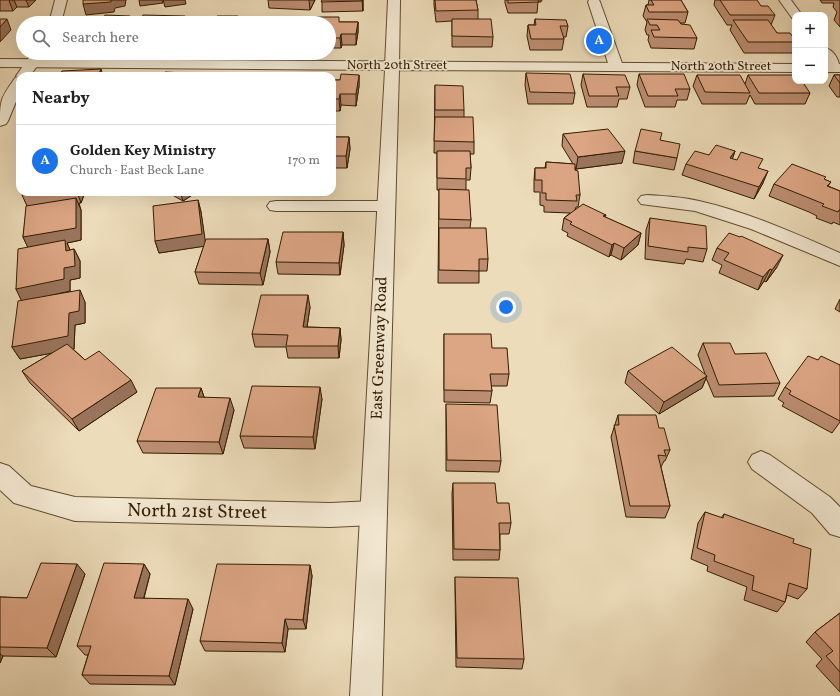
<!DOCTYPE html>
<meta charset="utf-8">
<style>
:root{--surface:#fff;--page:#f6f6f6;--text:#222;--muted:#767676;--line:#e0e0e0;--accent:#1a73e8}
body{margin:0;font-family:Vollkorn,serif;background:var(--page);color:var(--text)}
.controls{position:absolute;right:12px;top:12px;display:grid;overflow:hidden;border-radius:8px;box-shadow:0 4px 16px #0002}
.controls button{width:36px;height:36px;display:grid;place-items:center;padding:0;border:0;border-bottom:1px solid var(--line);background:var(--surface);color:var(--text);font:20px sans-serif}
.you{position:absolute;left:506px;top:307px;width:14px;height:14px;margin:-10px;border:3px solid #fff;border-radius:50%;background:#1a73e8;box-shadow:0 0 0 6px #1a73e833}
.badge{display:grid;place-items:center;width:26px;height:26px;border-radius:50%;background:var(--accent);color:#fff;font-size:13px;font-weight:700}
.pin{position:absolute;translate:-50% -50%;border:2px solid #fff;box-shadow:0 1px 4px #0006}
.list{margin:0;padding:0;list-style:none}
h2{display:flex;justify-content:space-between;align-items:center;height:52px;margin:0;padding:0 16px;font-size:17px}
h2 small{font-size:13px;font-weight:400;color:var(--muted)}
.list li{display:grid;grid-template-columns:26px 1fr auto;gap:12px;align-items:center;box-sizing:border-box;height:72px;padding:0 16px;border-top:1px solid var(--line)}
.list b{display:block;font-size:15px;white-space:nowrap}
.list p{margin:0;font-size:13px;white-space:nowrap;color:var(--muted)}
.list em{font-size:13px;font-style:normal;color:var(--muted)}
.icon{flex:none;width:22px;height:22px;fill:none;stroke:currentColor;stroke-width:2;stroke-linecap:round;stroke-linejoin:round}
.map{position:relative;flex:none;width:840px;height:696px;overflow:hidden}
.search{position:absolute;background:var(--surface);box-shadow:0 4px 16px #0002;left:16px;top:16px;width:320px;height:44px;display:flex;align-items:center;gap:10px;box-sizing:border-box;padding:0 14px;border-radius:22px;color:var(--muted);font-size:15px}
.panel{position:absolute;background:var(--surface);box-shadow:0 4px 16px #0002;left:16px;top:72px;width:320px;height:124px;border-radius:12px}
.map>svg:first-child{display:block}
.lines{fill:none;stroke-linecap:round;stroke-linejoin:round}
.minor-casing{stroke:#614d2f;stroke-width:2}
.tertiary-casing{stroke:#614d2f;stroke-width:2}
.minor{fill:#f3e8d2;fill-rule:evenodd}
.tertiary{fill:#f3e8d2;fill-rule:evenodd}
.wall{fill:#bd8e72;stroke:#321d01}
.shaded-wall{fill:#9a745c;stroke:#321d01}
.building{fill:#dca584;stroke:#321d01}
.labels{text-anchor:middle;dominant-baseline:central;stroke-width:3.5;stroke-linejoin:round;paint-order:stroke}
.far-street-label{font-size:13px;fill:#321d01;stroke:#f3e8d2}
.street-label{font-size:16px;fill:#321d01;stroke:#f3e8d2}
.near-street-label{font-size:19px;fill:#321d01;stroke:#f3e8d2}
</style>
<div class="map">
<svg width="840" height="696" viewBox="0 0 840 696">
<rect width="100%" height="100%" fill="#eddcba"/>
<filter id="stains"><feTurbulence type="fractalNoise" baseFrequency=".005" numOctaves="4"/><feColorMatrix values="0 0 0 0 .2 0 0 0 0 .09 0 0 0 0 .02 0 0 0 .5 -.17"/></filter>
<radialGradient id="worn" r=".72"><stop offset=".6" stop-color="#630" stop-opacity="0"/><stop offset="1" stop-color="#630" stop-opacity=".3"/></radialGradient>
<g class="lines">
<defs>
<g id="minor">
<polygon points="55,0 67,0 61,23 49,23"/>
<polygon points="388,0 400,0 399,66 397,69 392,70 387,69 385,66"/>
<polygon points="589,0 599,0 600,2 623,66 621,69 616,70 611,69 609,66 588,2"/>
<polygon points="779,0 791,0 802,15 795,15 795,19 792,18"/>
<path d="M825,48c10,2 15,14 15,24l-8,-1 -7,-9z"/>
<path d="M32,53h14l-16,23h-10v16l-12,29 -2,3 -6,2c0,-26 0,-27 15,-48l2,-1 -1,-1z"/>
<path d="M647,195c17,1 35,2 52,6 49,11 95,32 141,52v13l-89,-37 -56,-18 -54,-7 -3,-4 3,-4z"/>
<polygon points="276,201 386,201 392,202 395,206 392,210 386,211 276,211 270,210 267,206 270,202"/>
<polygon points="761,451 770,455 830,497 840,507 840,537 830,534 812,513 752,469 748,462 752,455"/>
<polygon points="0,463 9,466 31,486 75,497 330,503 373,501 382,505 386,513 382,521 373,525 330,527 75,521 14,503 0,490"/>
</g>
<g id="tertiary">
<polygon points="0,59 795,64 795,72 399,70 382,696 350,696 385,70 0,67"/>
<rect x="825" y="64" width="15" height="8"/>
</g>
</defs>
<use href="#minor" class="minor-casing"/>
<use href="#tertiary" class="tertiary-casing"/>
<use href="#minor" class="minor"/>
<use href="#tertiary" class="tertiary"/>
</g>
<g class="wall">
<polygon points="0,0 36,0 29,7 17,7 13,11 0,11"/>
<polygon points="268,0 315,0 310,10 269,8"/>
<polygon points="322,0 363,0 363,11 322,12"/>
<polygon points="434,0 476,0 478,10 478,19 493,37 492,47 452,47 452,21 436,22 434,5"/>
<polygon points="505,0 542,0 541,2 538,2 537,13 508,13 505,3"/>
<polygon points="649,0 681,0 688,12 685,23 680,23 681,24 697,38 694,49 651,48 648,40 649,35 647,35 645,30 647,22 643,16 646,5 648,5"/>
<polygon points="715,0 720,0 761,6 775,15 771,25 777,33 795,40 795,47 792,53 744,53 730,30 732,25 727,25 714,5"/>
<polygon points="820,0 840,0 840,27 834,20 837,12 833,7 834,3 822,3"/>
<polygon points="535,19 568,26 566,37 563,37 564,39 562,50 530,50 527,36 528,25 534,25"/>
<polygon points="340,22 358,22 358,32 356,45 342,45 341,48 329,48 329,23"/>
<polygon points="526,73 575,93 573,104 528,104 525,85"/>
<polygon points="583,74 630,87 627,99 619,99 617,107 587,107 581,85"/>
<polygon points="639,74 690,89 687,100 677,100 675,107 645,107 637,85"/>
<polygon points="359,75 359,86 356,106 341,105 340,111 332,111 332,80 340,80"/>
<polygon points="697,75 745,84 748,75 810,93 805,104 755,104 750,95 746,104 702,104 693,86"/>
<polygon points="834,75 840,75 840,97 837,97 829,86"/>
<polygon points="435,85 464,110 464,117 474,142 474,154 470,154 471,168 470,180 466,180 466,190 471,220 470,228 488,259 487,271 479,271 479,283 438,283 439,190 437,190 437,153 434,153"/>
<polygon points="332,133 334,137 349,137 350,149 347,168 332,168"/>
<polygon points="563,134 622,163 576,169 575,167 580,195 578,207 576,207 575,210 606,215 605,217 641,233 638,245 621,260 611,255 609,257 567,236 568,233 562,230 564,218 570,213 544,212 544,206 540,205 540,192 534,192 534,180 535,168 545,168 546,162 573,164 562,146"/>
<polygon points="635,151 677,158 674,170 633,163"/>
<polygon points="735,151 732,159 759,168 763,183 754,199 682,175 686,164 709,155"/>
<polygon points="825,180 831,182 828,186 840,191 840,225 833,222 832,224 816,218 817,216 809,212 769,196 774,184"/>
<polygon points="24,192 85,192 81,203 79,203 81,210 81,240 67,243 70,250 74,249 80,261 80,278 70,280 70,291 85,302 85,323 75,325 74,349 73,349 85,360 137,392 79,431 30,383 22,371 52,353 20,359 12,347 22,300 16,289 28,247 23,237 27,206 22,195"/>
<polygon points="167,192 197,192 183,201"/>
<polygon points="198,200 201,212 205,242 268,239 270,252 263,285 199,284 195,272 204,246 159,253 155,241"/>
<polygon points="650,218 707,249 703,262 686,259 684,264 645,259 646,230"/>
<polygon points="343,232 344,245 340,275 278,274 276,262"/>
<polygon points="717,248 777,267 766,282 764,281 758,290 719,273 722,265 712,260"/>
<polygon points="840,299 840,312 835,309"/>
<polygon points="310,307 307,327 340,328 341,340 339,358 288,358 286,347 255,347 252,334"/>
<polygon points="444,334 492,348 509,374 507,386 491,386 492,391 490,403 444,402"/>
<polygon points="703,343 735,354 780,383 774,396 714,397 706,378 702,388 659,414 625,383 628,371 705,374 698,355"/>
<polygon points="818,360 840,365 840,422 832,433 782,406 784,403 778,399 785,387"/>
<polygon points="201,388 204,397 234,410 223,454 143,453 137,441"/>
<polygon points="322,399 315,449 244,448 240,436"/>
<polygon points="446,404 501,461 499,472 446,471"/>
<polygon points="618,415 659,428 670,450 665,461 664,461 661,467 670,506 665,518 626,517 611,437"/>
<polygon points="453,483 497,503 511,523 509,534 500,534 500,550 499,560 453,560 452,494"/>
<polygon points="705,512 721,518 724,514 793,543 807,589 798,599 787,595 785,602 777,612 744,600 747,587 707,571 708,566 691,559 698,523"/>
<polygon points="144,564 150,574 144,598 193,609 175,685 90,684 82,675 88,655 85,655 77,646"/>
<polygon points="310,565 312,576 306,629 288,629 285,652 205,651 200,641"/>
<polygon points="85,574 56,657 3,656 0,663 0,597 27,598"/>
<polygon points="455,577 524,659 522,669 456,667 455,588"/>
<polygon points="840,613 840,692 816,666 822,659 806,642 815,632"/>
</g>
<g class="shaded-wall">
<polygon points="10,0 14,0 17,7 13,11 9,1"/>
<polygon points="26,0 36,0 29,7"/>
<polygon points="111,0 126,0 125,6 115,8 114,12 86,15 83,4"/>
<polygon points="139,0 162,0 163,3 140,6"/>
<polygon points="163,0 185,0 186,4 165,7"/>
<polygon points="309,0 315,0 310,10"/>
<polygon points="362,0 363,0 363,11"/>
<polygon points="130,16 132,23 125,23"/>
<polygon points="185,16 187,23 181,23"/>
<polygon points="238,16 239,23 235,23"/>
<polygon points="7,19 11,30 0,42 0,27"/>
<polygon points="358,22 358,32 356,45 356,34"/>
<polygon points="341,34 342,45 341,48 340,38"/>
<polygon points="101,69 103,76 98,76"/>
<polygon points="359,75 359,86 356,106 356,94"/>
<polygon points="340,94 341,105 340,111 339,99"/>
<polygon points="349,137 350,149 347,168 346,156"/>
<polygon points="625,151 622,163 576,169 578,157"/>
<polygon points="735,151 731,163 730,158"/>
<polygon points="768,171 763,183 754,199 759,187"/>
<polygon points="77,192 85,192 81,203"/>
<polygon points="180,192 197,192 183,201"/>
<polygon points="76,198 81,210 81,240 67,243 71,252 29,250 23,237"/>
<polygon points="198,200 201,212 206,246 159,253 155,241"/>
<polygon points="343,232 344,245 340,275 339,263"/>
<polygon points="641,233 638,245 621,260 624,248"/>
<polygon points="268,239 270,252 263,285 260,273"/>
<polygon points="614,243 611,255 609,257 612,245"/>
<polygon points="74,249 80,261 80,278 70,280 70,291 22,302 16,289 64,268"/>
<polygon points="783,255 777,267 766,282 772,270"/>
<polygon points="770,269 764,281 758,290 763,277"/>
<polygon points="80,290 85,302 85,323 75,325 74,349 20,359 12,347 69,313"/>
<polygon points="308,295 310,307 305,340 303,327"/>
<polygon points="340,328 341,340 339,358 338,346"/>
<polygon points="707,376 702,388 659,414 664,402"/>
<polygon points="131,380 137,392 79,431 72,419"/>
<polygon points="320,387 322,399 315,449 313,437"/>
<polygon points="201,388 205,400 198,397"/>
<polygon points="230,398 234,410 223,454 219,442"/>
<polygon points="77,564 85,574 56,657 47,648"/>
<polygon points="144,564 150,574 141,608 134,598"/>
<polygon points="310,565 312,576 306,629 303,620"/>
<polygon points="188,599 193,609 175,685 169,676"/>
<polygon points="285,619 288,629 285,652 282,643"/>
<polygon points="0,654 3,656 0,663"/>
</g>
<g class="building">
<polygon points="83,0 111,0 111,2 83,4"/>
<polygon points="322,0 362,0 362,1 321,2"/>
<polygon points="435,0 476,0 478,10 436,11"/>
<polygon points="508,0 538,0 539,2 508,3"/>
<polygon points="651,0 681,0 688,12 649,12 646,5 654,5"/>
<polygon points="720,0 757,0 761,6 768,6 775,15 730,15"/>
<polygon points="105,15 130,16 125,23 85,23 89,19 103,19"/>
<polygon points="143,15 185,16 181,23 138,23"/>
<polygon points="217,16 238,16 235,23 195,23 198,18 215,18"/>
<polygon points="316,17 339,17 339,22 358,22 356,34 341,34 340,38 329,38 329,23 314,23"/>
<polygon points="251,18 299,18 297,23 249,23"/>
<polygon points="0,19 7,19 0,27"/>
<polygon points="452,19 491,19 493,37 452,36"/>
<polygon points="535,19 566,20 568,26 560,26 564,39 531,39 528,25 536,25"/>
<polygon points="647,19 678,20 681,24 690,25 697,38 654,37 651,30 660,30 657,25 650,25"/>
<polygon points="733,20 768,20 777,33 790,33 795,40 795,42 748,42"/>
<polygon points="101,69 98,76 59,76 62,71"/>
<polygon points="165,72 185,73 184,76 163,76"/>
<polygon points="526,73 570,74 575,93 530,92"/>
<polygon points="211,74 244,74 244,76 210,76"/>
<polygon points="341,74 359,75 356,94 340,94 339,99 332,99 332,80 340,80"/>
<polygon points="583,74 625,75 630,87 616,87 619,96 589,96"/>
<polygon points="639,74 684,74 690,89 675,89 678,96 648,96"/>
<polygon points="697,75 740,75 750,93 705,92"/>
<polygon points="748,75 795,75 795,81 802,81 810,93 759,93"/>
<polygon points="834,75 840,75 840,83"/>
<polygon points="435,85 463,86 464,110 435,110"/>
<polygon points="435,117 473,117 474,142 434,141"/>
<polygon points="608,129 625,151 578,157 563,134"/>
<polygon points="641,129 662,133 660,140 680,144 677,158 635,151"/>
<polygon points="332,133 333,133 333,137 349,137 346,156 332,156"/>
<polygon points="716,145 735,151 730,158 737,160 741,152 763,159 758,168 768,171 759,187 686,164 695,151 709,155"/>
<polygon points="437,151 470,151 471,168 466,168 466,179 437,178"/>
<polygon points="546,162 575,164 575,170 578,171 580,195 576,195 577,201 546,200 546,193 542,193 542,180 535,180 535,168 546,168"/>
<polygon points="792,164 826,177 824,179 831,182 827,186 840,191 840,210 839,210 838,212 822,206 824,204 774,184"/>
<polygon points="439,189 469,190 471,220 439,219"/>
<polygon points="24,192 63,192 22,195"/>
<polygon points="76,198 76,228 23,237 26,206"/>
<polygon points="198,200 202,234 155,241 153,206"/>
<polygon points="583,204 606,215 603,216 641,233 624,248 614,243 612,245 570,224 572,222 564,218"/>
<polygon points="650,218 706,226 707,249 688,247 688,252 648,246"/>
<polygon points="439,228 486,228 488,259 479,259 479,271 439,270"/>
<polygon points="283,232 343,232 339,263 276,262"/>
<polygon points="729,233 740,237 741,236 783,255 772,270 770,269 763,277 724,260 729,253 717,248"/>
<polygon points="206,239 268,239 260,273 195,272"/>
<polygon points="65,240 66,251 74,249 75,266 64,268 64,279 16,289 18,249"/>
<polygon points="80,290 79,311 69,313 68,336 12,347 18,301"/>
<polygon points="261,295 308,295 303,327 340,328 338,346 286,346 288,335 252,334"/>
<polygon points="444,334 491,334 492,348 507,348 509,374 490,374 492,391 444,390"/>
<polygon points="703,343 730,343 735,354 766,353 780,383 719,385"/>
<polygon points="67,344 85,360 99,351 131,380 72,419 22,371"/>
<polygon points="672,347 707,376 664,402 628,371"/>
<polygon points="808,356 818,360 821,356 840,365 840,421 789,394 791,391 785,387"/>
<polygon points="252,386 320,387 313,437 240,436"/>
<polygon points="156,388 201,388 198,397 230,398 219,442 137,441"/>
<polygon points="446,404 497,405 501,461 447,460"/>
<polygon points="618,415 656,415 659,428 664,428 670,450 664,450 666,456 658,455 670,506 630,506 614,425 619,425"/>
<polygon points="453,483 495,483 497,503 509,503 511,523 499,523 500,550 454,549"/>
<polygon points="705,512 723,518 724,514 794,539 793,543 811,549 807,589 789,583 785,602 752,590 754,576 714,561 715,555 697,548"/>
<polygon points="41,563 77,564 47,648 0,647 0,597 27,598"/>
<polygon points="104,563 144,564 134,598 188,599 169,676 82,675 91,646 77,646"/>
<polygon points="217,564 310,565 303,620 285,619 282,643 200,641"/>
<polygon points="455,577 518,578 524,659 457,658"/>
<polygon points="840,613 840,672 826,656 833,651 815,632"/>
</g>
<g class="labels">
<g class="far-street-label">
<text x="397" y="66">North 20th Street</text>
<text x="721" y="67">North 20th Street</text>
</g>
<g class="street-label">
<text transform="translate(380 348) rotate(-88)">East Greenway Road</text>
</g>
<g class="near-street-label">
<text transform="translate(197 512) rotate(1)">North 21st Street</text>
</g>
</g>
<rect width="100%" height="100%" filter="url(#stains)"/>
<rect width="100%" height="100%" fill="url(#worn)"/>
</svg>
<div class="controls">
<button>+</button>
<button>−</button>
</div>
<div class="you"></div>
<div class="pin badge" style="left:599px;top:41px">A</div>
<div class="search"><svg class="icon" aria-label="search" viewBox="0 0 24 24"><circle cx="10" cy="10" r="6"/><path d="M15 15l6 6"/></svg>Search here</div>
<section class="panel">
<h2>Nearby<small></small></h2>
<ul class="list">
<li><span class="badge">A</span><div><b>Golden Key Ministry</b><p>Church · East Beck Lane</p></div><em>170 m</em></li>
</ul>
</section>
</div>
